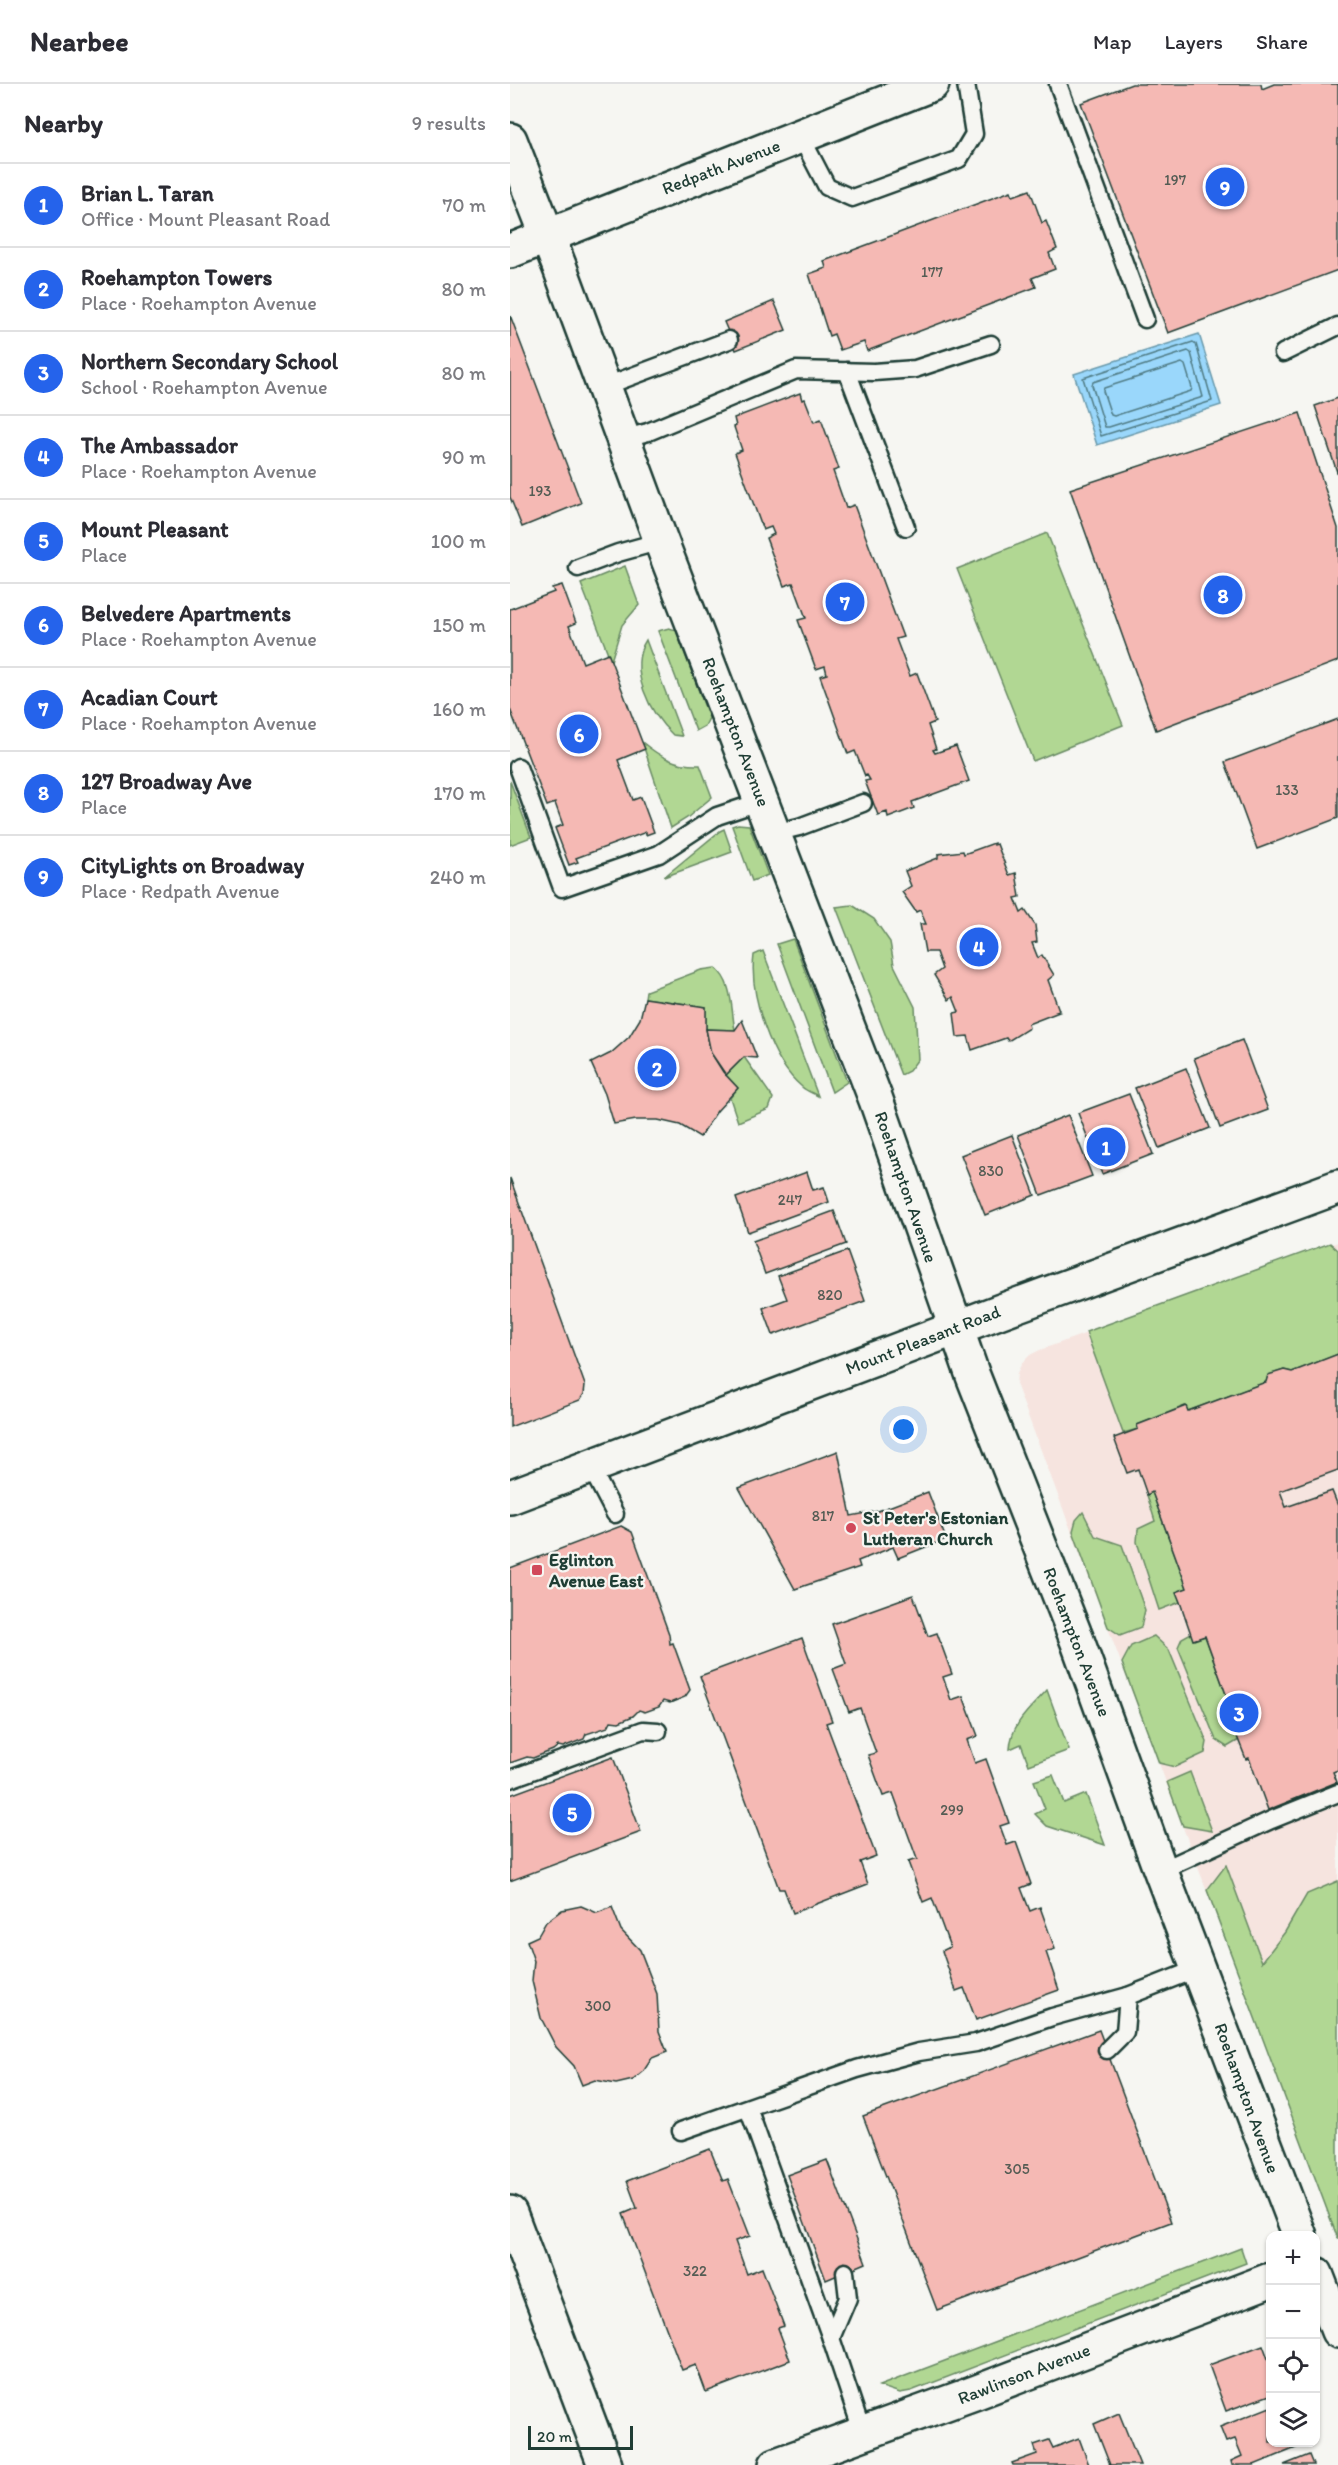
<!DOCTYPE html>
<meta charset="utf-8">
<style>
:root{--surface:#fff;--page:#f2f2f3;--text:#2b2b33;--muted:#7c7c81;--line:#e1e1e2;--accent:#2563eb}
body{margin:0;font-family:Itim,sans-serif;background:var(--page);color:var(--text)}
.controls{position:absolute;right:18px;bottom:18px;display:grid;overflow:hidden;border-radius:12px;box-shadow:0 2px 4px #0004}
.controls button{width:54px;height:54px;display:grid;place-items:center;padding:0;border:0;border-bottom:2px solid var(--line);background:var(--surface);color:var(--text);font:30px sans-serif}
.scale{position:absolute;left:18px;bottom:15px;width:105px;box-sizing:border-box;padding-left:6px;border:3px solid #1f3d34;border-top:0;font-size:16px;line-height:21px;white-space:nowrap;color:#1f3d34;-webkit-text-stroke:4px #f6f6f2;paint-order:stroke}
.you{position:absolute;left:394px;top:1346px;width:21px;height:21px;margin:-15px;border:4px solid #fff;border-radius:50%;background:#1a73e8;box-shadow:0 0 0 9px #1a73e833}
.badge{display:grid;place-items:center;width:39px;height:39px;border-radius:50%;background:var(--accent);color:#fff;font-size:20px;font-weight:700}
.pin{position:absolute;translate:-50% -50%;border:3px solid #fff;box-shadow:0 2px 6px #0006}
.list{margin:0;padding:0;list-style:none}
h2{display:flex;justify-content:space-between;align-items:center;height:78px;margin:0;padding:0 24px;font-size:26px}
h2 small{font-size:20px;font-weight:400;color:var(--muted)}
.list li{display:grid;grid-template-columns:39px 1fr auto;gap:18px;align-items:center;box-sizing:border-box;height:84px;padding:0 24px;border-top:2px solid var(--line)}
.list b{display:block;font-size:22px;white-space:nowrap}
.list p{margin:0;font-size:20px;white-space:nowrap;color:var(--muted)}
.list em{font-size:20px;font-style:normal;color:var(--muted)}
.icon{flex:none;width:33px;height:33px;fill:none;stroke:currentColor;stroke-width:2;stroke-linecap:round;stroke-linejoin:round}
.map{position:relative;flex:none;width:828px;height:2381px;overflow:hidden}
header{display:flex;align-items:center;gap:36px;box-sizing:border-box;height:84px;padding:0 30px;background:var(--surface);border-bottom:2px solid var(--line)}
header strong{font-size:28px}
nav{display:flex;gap:33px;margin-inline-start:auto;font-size:21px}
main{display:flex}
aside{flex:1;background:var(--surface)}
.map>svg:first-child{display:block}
.built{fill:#f6e4df}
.green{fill:#b1d793;stroke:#688a64;stroke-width:1.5}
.water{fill:#9ad7fb;stroke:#6999ab;stroke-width:1.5}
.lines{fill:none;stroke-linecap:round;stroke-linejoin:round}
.shore{stroke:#507b84;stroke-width:1.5}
.building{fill:#f5b9b4;stroke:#1f3d34;stroke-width:1.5}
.lane-casing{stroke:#1f3d34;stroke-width:21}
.street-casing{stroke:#1f3d34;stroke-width:38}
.secondary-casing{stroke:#1f3d34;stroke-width:38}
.primary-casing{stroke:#1f3d34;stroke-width:38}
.lane{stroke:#f6f6f2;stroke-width:16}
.street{stroke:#f6f6f2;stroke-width:33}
.secondary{stroke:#f6f6f2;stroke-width:33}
.primary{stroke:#f6f6f2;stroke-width:33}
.poi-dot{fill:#d1495b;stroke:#f6f6f2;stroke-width:2}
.labels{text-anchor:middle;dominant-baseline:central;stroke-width:4.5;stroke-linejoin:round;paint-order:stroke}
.number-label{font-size:15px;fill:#545c54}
.street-label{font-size:18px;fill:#1f3d34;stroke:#f6f6f2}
.poi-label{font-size:18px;font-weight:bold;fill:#1f3d34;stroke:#f6f6f2;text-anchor:start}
</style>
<header>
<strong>Nearbee</strong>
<nav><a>Map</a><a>Layers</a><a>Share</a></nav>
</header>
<main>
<aside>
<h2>Nearby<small>9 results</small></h2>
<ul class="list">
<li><span class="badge">1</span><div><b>Brian L. Taran</b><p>Office · Mount Pleasant Road</p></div><em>70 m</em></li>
<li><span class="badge">2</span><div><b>Roehampton Towers</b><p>Place · Roehampton Avenue</p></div><em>80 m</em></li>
<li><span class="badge">3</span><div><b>Northern Secondary School</b><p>School · Roehampton Avenue</p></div><em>80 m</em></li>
<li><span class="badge">4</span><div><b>The Ambassador</b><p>Place · Roehampton Avenue</p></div><em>90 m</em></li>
<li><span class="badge">5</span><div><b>Mount Pleasant</b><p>Place</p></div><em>100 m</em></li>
<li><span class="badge">6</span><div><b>Belvedere Apartments</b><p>Place · Roehampton Avenue</p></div><em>150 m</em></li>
<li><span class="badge">7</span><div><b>Acadian Court</b><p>Place · Roehampton Avenue</p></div><em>160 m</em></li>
<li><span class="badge">8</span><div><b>127 Broadway Ave</b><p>Place</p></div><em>170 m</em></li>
<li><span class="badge">9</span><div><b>CityLights on Broadway</b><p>Place · Redpath Avenue</p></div><em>240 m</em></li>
</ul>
</aside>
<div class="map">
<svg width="828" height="2381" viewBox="0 0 828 2381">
<rect width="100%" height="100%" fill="#f6f6f2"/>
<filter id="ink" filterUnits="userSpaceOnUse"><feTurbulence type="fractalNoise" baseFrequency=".0167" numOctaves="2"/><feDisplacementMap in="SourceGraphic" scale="12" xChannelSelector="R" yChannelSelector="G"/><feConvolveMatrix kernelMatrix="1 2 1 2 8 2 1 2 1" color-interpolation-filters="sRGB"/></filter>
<g filter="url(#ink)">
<polygon class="built" points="828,1158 828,2155 506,1300 507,1289 512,1279 520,1271 530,1266"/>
<g class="green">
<polygon points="537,449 613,641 523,677 447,485"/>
<polygon points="115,482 129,521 112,541 101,577 71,500"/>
<polygon points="159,544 166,546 199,634 195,642 186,647 148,547"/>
<path d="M136,556l36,96 -9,-1c-23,-21 -46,-66 -27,-95z"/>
<path d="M132,658c18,15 34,24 58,23l12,32 -25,21 -16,10z"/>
<polygon points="0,697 21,753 0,761"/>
<polygon points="228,740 239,741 258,791 242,797 222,742"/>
<polygon points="214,745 222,768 154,793 210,747"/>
<polygon points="342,821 364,835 380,858 384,881 405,923 408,975 399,987 391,991 326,823"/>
<polygon points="283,855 337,998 322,1008 267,860"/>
<path d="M253,867l55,145c-5,-3 -12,-5 -16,-9 -31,-26 -53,-92 -48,-132z"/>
<path d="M205,884c18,13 16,42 20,62l-29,-1v-22l-61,-9 1,-7 55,-21z"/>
<polygon points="234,973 263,1014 259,1025 228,1038 220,1014 228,1004 216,991"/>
<polygon points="820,1159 828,1166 828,1270 782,1288 774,1286 758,1291 756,1298 678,1327 675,1322 627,1341 628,1345 613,1349 576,1248"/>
<polygon points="642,1408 677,1504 667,1508 670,1518 649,1526 627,1458 628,1445 645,1437 637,1411"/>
<polygon points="573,1428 585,1452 612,1461 635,1526 631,1543 610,1551 598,1543 563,1447 566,1436"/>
<polygon points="681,1549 684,1556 695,1552 730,1649 729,1656 717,1663 706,1656 668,1563 672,1554"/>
<polygon points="644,1552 659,1566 697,1658 695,1669 665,1683 649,1679 612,1579 621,1562"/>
<path d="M537,1606l22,60 -40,15 -8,-21 -11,5c1,-26 21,-41 37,-59z"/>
<polygon points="680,1688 702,1747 673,1742 657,1698"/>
<polygon points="543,1691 554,1719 576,1710 595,1761 537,1742 525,1730 535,1725 524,1697"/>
<polygon points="716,1781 752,1878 775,1848 797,1810 828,1797 828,2155 697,1806"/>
<polygon points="731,2164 736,2179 401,2307 390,2309 369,2302"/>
</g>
<polygon class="water" points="689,250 711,321 587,361 564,290"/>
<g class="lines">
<g class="shore">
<polygon points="683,258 686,260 702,317 591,352 573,294"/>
<polygon points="678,267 681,269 693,313 599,343 595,343 582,301 583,298"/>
<polygon points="672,279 675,281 682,304 681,307 604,332 601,331 593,307 594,304"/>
</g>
</g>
<g class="building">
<polygon points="622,0 751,0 752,5 764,0 828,0 828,186 658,249 571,19"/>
<polygon points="520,106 532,139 536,137 547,165 539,169 545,185 522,194 526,203 357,267 354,258 330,266 324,250 319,252 299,190 316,184 314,177 501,107 503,112"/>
<polygon points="264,217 276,246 226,266 214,238"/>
<polygon points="0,231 71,419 12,443 0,413"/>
<polygon points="290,309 292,316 295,315 304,338 311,335 329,385 323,387 336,424 344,421 393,553 386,555 400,592 407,589 425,638 418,641 426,665 423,666 425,669 446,662 459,697 402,718 404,724 378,734 377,728 368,731 355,697 360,696 357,691 355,692 345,667 338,670 310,592 317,590 315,582 306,585 288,536 296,534 283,499 274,502 256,454 264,450 261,443 253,446 225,369 232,366 224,343 226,342 224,334"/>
<polygon points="828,314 828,391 805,322"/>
<polygon points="790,329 828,444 828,577 646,646 560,405"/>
<polygon points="52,501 66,539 59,542 73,579 98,569 132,658 135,665 108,676 123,716 131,713 144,748 136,751 136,748 66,774 68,778 59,781 45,744 53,741 45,719 37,722 0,625 0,525 44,508 42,504"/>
<polygon points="828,635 828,734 747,765 715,678"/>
<polygon points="484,759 484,761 487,760 499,791 506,789 510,813 505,814 511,829 515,826 525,841 527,858 522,859 528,874 532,871 544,891 538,896 549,926 546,927 549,928 518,940 519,944 498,957 496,954 462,966 458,952 447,953 444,929 449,928 443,913 439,916 424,891 432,885 426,868 415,868 410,840 416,840 410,826 406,828 392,808 401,802 395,787 428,774 428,770 453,767 454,770"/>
<polygon points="135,914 196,923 196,945 201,969 213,988 228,1004 207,1027 190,1053 170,1041 148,1036 126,1036 104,1040 95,1010 81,979 101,969 119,953 130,935"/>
<polygon points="232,936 247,974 234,973 216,991 201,969 196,945 225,946"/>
<polygon points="732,956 758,1026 710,1044 684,974"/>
<polygon points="676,984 700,1044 649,1064 625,1004"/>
<polygon points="619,1010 643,1070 592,1090 568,1029"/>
<polygon points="558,1031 582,1092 531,1111 508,1051"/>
<polygon points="502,1051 525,1111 475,1131 451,1071"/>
<polygon points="297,1088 303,1106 314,1103 319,1118 238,1148 226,1114"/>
<polygon points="0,1094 75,1301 74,1310 70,1316 0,1343"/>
<polygon points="324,1127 336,1160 255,1190 243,1157"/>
<polygon points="337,1167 355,1217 263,1251 253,1224 277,1215 268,1192"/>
<polygon points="828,1270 828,1386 770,1407 776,1423 822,1407 828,1422 828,1686 823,1688 827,1698 758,1726 739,1674 736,1675 726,1650 730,1649 695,1552 683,1556 670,1518 666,1508 677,1504 642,1408 637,1411 628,1385 617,1389 604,1354 628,1345 627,1341 676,1322 678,1327 756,1298 758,1291 774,1286 782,1288"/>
<polygon points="328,1367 341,1432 368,1427 418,1408 436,1455 388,1474 383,1463 348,1477 350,1483 285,1505 229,1404"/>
<polygon points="111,1442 122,1448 159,1550 160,1560 163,1559 180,1606 175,1613 160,1619 153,1617 149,1623 135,1628 129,1626 123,1632 109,1638 101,1637 98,1643 76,1650 74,1655 53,1663 48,1662 43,1666 23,1674 17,1673 0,1679 0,1484"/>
<polygon points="403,1511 418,1552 427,1549 442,1590 433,1593 441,1616 453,1612 468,1652 457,1656 465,1679 476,1675 499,1739 490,1742 497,1761 506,1758 521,1800 511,1804 520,1827 530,1823 545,1865 536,1868 549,1906 466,1936 454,1904 446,1907 432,1867 440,1863 422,1814 413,1818 398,1778 407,1775 383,1709 373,1712 358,1671 366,1669 350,1624 339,1628 323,1585 336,1580 322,1540"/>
<polygon points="292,1554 322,1637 316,1639 366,1772 350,1778 358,1800 283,1829 274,1805 269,1805 190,1592"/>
<polygon points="103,1673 131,1748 0,1797 0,1711"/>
<polygon points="71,1822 87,1829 102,1823 111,1846 130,1866 147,1910 149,1947 157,1968 142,1974 133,1988 123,1996 106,2000 85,1996 72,2001 64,1982 46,1963 31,1934 22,1897 24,1877 17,1857 28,1852 36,1838 52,1826"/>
<polygon points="589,1946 661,2138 427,2226 353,2032"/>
<polygon points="200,2065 213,2097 218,2095 240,2152 225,2157 237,2190 252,2184 274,2242 268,2244 280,2276 196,2308 186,2281 172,2286 113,2130 127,2124 117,2097"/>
<polygon points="317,2076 356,2179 316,2196 277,2091"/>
<polygon points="753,2261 760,2280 760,2311 716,2327 699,2281"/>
<polygon points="760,2323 760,2358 798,2359 744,2381 722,2381 721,2377 732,2372 725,2355 716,2358 710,2343"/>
<polygon points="609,2329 630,2381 600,2381 584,2340"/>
<polygon points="569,2354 579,2381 503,2381 502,2379 527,2370 524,2361 539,2356 543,2364"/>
<polygon points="799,2371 803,2381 774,2381"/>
</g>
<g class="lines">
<defs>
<g id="lane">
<polyline points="548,0 635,235"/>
<polyline points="290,51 317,103 342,114 449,75 464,50 456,0"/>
<polyline points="773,269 828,242"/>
<polyline points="337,287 396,443"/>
<polyline points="93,303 219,256"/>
<polyline points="112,355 138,348 286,286 364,288 405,285 481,260"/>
<polyline points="68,484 108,469 151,457"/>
<polyline points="8,683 52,804 149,770 207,732 252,717"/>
<polyline points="264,749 289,743 353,719"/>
<polyline points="80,1382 105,1430"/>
<polyline points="0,1695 133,1646 148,1647"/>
<polyline points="650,1787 761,1736 828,1709"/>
<polyline points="597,1966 615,1948 618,1912 689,1884"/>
<polyline points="238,2024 321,2254"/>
<polyline points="171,2047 347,1985 409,1968 466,1959 542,1933 618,1912"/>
<polyline points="335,2188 338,2214 321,2254 353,2350"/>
</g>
<g id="street">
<polyline points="0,56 50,184 151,457 366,1016 463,1292 567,1556 647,1777 790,2152"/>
<polyline points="0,167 422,0"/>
<polyline points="806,2190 828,2247"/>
<polyline points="266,2381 467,2308 760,2196"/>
</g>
<polyline id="secondary" points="0,1413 491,1227 828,1103"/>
<polyline id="primary" points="0,2129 95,2381"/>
</defs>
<use href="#lane" class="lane-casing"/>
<use href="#street" class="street-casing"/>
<use href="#secondary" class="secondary-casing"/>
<use href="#primary" class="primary-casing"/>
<use href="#lane" class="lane"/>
<use href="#street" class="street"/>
<use href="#secondary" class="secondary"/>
<use href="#primary" class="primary"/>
</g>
</g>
<g class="poi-dot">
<circle cx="341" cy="1444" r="6"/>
<rect x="21" y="1480" width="12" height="12" rx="3"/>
</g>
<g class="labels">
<g class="number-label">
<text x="665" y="96">197</text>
<text x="422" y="188">177</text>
<text x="30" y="407">193</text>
<text x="777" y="706">133</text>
<text x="481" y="1087">830</text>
<text x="280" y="1116">247</text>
<text x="320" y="1211">820</text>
<text x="313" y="1432">817</text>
<text x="442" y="1726">299</text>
<text x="88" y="1922">300</text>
<text x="507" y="2085">305</text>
<text x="185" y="2187">322</text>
</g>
<g class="street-label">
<text transform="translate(211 83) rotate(-21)">Redpath Avenue</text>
<text transform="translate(226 648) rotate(69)">Roehampton Avenue</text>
<text transform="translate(396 1103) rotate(71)">Roehampton Avenue</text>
<text transform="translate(413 1256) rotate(-21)">Mount Pleasant Road</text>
<text transform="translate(567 1558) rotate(69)">Roehampton Avenue</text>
<text transform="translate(737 2014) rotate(70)">Roehampton Avenue</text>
<text transform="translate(514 2290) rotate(-21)">Rawlinson Avenue</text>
</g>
<g class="poi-label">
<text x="353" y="1434">St Peter's Estonian<tspan x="353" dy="21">Lutheran Church</tspan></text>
<text x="39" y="1476">Eglinton<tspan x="39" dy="21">Avenue East</tspan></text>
</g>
</g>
</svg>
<div class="controls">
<button>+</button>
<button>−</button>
<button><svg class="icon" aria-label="locate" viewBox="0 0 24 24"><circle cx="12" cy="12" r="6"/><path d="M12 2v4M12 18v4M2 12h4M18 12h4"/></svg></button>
<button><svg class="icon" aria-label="layers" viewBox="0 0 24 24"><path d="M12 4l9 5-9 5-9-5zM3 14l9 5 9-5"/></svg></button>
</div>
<div class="scale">20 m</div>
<div class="you"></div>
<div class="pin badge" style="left:596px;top:1063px">1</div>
<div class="pin badge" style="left:147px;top:984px">2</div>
<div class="pin badge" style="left:729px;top:1629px">3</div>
<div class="pin badge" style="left:469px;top:863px">4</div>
<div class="pin badge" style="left:62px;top:1729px">5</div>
<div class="pin badge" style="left:69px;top:650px">6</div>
<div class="pin badge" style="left:335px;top:518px">7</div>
<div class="pin badge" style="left:713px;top:511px">8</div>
<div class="pin badge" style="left:715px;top:103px">9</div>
</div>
</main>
